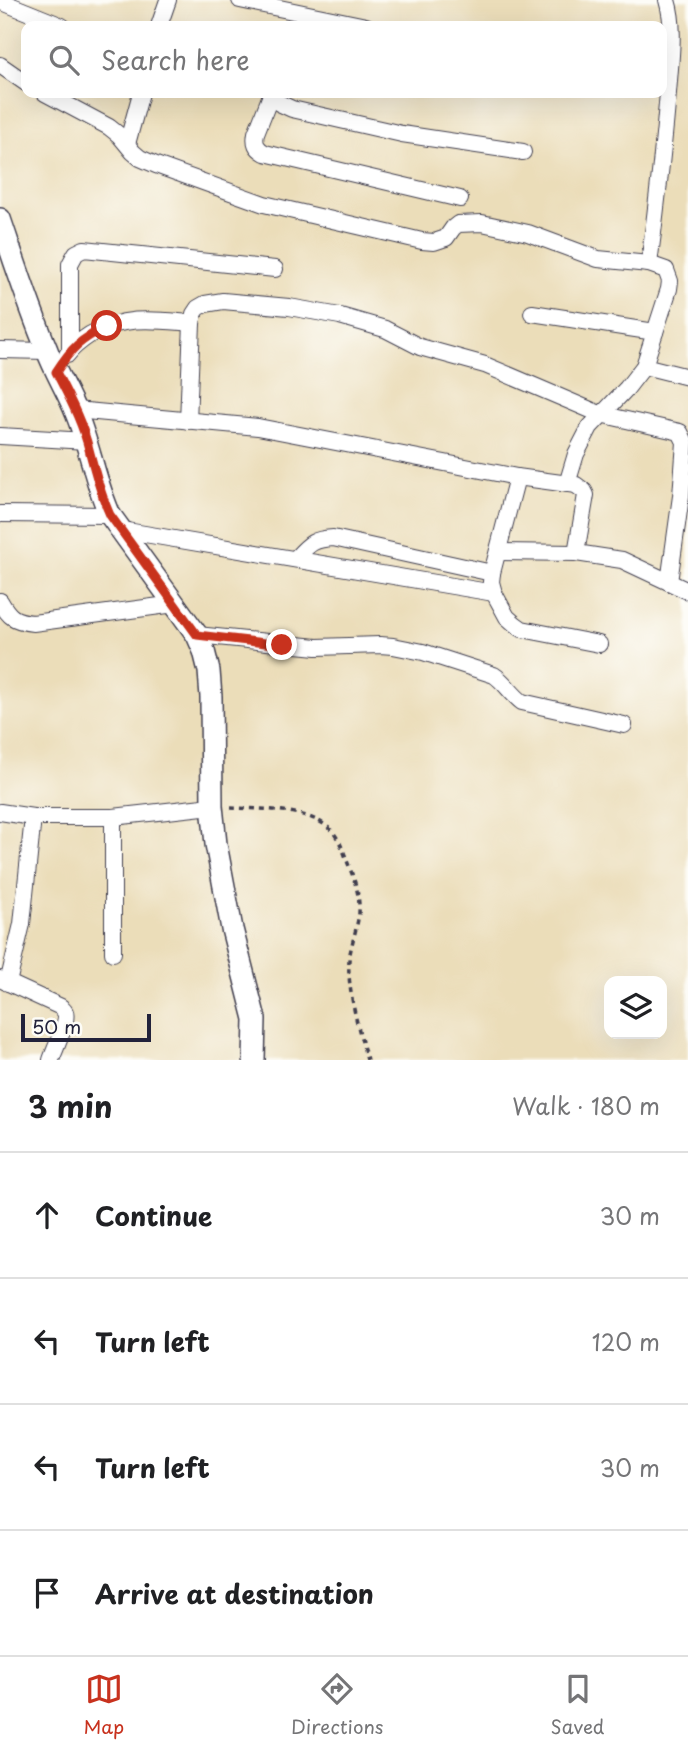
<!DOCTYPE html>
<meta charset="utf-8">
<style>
:root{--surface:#fff;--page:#f2f2f2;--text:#202124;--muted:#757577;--line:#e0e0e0;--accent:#c8321e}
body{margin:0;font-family:"Playpen Sans",sans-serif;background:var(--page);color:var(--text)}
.controls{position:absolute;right:21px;bottom:21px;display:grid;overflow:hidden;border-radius:14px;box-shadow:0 7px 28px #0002}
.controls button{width:63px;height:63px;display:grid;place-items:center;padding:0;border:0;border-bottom:2px solid var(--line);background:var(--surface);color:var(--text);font:35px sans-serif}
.scale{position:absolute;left:21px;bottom:18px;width:130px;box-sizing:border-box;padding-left:7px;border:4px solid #22223b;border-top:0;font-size:19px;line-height:24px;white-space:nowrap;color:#22223b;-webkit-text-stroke:5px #fdfcf7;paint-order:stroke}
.stop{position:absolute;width:21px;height:21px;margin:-16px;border:5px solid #c8321e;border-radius:50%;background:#fff}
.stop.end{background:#c8321e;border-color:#fff;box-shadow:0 2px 7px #0008}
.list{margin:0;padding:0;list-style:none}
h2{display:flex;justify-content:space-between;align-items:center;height:91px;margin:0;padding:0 28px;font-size:30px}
h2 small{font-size:23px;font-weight:400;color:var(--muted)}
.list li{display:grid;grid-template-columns:46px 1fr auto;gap:21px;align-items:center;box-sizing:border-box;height:126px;padding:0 28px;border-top:2px solid var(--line)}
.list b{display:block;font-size:26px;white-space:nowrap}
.list em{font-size:23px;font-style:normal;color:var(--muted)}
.icon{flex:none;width:38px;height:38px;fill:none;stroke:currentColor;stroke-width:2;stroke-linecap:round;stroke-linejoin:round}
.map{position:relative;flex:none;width:688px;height:1060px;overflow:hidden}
.search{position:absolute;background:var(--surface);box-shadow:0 7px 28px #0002;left:21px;right:21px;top:21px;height:77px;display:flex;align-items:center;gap:18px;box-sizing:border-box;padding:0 24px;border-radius:14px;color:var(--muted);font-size:26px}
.sheet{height:595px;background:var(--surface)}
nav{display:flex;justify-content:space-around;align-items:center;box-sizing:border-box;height:98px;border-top:2px solid var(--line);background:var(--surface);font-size:19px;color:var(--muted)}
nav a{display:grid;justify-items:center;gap:4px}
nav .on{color:var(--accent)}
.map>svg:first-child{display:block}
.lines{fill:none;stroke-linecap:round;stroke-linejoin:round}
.street-casing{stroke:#403e4e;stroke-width:18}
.secondary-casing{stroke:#403e4e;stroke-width:24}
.path{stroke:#403e4e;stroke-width:3.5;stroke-dasharray:5 5;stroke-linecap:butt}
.street{stroke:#fff;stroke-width:16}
.secondary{stroke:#fff;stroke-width:21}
.route{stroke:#c8321e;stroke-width:9}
</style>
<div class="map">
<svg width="688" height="1060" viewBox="0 0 688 1060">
<rect width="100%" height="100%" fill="#fdfcf7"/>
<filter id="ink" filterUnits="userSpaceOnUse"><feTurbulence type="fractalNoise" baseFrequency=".0143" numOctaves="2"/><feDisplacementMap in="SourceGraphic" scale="14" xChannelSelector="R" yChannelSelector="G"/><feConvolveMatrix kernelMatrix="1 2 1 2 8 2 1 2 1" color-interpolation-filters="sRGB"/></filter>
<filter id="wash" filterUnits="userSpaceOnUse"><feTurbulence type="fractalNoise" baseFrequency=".00686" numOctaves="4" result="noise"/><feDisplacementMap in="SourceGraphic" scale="28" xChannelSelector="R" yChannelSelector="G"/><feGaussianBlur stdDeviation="1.57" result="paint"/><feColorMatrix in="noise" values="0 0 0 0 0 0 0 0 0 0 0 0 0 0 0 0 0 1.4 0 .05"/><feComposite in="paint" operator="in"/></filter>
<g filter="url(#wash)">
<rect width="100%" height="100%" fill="#ebddb9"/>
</g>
<g filter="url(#ink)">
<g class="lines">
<defs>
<g id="street">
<polyline points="240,0 366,26"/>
<polyline points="0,1 62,26"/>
<polyline points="159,26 168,0"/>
<polyline points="0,65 26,83"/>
<polyline points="45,93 109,127 119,135 133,152 140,158 156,165 264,204 422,241 434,242 446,238 453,228 458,224 482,223 528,233 598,259 649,264 666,270 670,281 669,289 644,366 627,388 590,427 576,454 567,484"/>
<polyline points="270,93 279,103 292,109 402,134 523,152"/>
<path d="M271,95l-15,38c-2,10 0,15 9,20l195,46"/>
<polyline points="127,144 141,93"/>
<path d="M649,264c8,-61 15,-122 20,-183 2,-27 6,-55 -2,-81"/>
<polyline points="532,313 655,332"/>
<polyline points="0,350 47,351"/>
<polyline points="70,351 70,264 76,253 84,249 275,269"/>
<path d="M67,355c6,-9 15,-15 24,-21 34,-19 64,-14 101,-11"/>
<polyline points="644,366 688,377"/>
<polyline points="75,410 258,427 517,477 576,485 584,491 586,495 576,553"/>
<polyline points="188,421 192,323 194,314 198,308 205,304 223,301 289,307 340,316 385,329 420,347 485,365 600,414 680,432 685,442 681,496 669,582"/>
<polyline points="0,436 87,441"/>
<polyline points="517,477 492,573 491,582 494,593 507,617 515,624 522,629 599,644"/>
<polyline points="0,514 110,515"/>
<polyline points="121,530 494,593"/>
<polyline points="498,552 576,553 622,560 688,591"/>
<path d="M296,558c13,-14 17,-19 37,-20l159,35"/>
<path d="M0,601c9,16 14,20 33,22l142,-19"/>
<path d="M197,635l120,12 63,-2 13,1 30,6 71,23c11,7 17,19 28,27l102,23"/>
<polyline points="0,812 33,817 113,817 212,806"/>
<polyline points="113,817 113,953"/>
<path d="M0,979l61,28c1,2 3,3 4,5 4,8 -11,39 -14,48"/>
<polyline points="8,983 22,924 33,817"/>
</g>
<path id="secondary" d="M0,219c15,44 29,88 47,131 8,22 21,42 29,63 14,34 19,69 34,102l87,120 7,16 5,20 2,26 1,109 4,38 16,85 23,90 -1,41"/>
</defs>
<use href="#street" class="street-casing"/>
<use href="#secondary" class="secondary-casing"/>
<path class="path" d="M231,808c29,1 75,0 98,20 11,10 15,25 20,38 6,15 11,30 10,47 -2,16 -8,31 -10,47 -2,30 10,71 18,100"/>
<use href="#street" class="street"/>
<use href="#secondary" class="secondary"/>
</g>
</g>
<g class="lines" filter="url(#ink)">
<path class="route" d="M107,326c-27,14 -35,21 -51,46 12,23 24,46 31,70 7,25 12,49 23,73l87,120 85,10"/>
</g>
</svg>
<div class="controls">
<button><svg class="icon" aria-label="layers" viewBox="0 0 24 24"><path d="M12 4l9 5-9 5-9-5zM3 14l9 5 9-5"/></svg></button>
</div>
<div class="scale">50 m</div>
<div class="stop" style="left:107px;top:326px"></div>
<div class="stop end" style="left:282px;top:645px"></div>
<div class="search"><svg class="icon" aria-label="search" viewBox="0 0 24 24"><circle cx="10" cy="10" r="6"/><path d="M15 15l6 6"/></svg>Search here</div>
</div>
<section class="sheet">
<h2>3 min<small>Walk · 180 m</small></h2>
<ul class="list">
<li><svg class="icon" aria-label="ahead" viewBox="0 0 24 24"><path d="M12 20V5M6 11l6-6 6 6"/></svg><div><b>Continue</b></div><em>30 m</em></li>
<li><svg class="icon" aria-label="left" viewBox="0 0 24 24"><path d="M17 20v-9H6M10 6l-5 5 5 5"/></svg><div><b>Turn left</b></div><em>120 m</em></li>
<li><svg class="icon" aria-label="left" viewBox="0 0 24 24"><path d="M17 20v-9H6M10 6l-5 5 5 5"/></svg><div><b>Turn left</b></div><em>30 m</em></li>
<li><svg class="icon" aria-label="arrive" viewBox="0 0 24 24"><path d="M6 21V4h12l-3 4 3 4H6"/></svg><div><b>Arrive at destination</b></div></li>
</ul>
</section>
<nav>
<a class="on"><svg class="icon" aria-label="map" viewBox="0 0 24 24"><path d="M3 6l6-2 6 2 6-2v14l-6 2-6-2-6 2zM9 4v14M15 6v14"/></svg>Map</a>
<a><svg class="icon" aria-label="directions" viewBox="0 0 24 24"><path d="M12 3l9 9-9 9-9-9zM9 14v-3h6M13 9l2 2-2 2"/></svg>Directions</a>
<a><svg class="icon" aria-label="saved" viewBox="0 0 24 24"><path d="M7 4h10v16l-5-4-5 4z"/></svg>Saved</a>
</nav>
